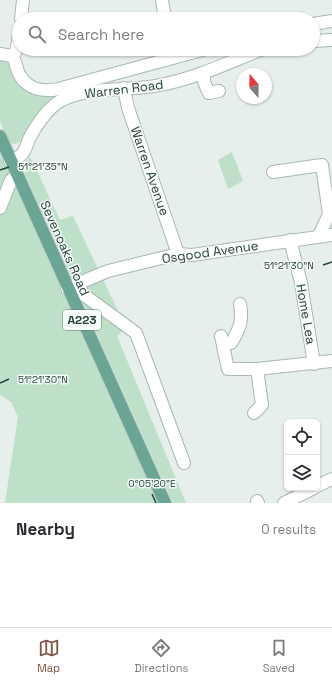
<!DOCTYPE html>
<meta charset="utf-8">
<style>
:root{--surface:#fff;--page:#f7f7f7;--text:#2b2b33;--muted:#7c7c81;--line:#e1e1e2;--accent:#855347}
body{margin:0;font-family:"Space Grotesk",sans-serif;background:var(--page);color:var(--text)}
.controls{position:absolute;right:12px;bottom:12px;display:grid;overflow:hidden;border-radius:6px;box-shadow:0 1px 3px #0004}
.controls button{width:36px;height:36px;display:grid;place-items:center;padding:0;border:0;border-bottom:1px solid var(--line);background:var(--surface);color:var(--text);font:20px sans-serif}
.compass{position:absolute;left:236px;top:68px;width:36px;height:36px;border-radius:50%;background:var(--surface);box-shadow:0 1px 3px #0004;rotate:340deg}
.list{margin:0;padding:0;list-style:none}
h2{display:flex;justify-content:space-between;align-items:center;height:52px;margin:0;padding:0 16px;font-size:17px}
h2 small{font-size:13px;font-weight:400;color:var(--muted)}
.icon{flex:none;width:22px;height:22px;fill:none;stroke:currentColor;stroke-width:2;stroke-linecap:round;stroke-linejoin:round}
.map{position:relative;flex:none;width:332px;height:503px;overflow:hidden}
.search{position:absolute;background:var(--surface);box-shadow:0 1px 3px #0004;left:12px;right:12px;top:12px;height:44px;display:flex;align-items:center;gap:10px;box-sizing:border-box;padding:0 14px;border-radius:22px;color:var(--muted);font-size:15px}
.sheet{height:124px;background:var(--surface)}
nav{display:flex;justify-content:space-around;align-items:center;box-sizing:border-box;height:56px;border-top:1px solid var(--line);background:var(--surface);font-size:11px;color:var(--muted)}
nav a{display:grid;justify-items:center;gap:2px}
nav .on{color:var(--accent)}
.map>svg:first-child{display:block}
.green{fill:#bfe0c8}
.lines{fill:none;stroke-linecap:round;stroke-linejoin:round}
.minor-casing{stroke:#a8b8b2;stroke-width:14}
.major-casing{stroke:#c2cac8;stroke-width:14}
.minor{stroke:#fff;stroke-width:12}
.major{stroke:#6aa596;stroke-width:12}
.ticks{fill:none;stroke:#24423a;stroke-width:1.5}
.labels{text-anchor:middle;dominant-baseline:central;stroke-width:3;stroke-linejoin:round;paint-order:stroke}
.shield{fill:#f7fbf9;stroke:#637a73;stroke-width:1}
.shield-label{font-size:12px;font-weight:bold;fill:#24423a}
.street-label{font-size:13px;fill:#24423a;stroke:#f7fbf9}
.ticks-label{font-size:10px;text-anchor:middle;fill:#24423a;stroke:#f7fbf9;stroke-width:3;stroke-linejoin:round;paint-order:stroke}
</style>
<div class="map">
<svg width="332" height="503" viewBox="0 0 332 503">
<rect width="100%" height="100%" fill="#e6efeb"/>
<g class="green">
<path d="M0,60c10,0 12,8 16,17l49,16 -43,47 -6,4 -7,-1 -9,-22z"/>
<polygon points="0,147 159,503 5,503 18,417 11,402 0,395"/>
<polygon points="232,152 243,181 228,189 218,160"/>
<polygon points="30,156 60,220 73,216 126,328 117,336 186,503 173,503 25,174 25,165"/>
</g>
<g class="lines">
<defs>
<g id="minor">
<polyline points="162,0 165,19"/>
<polyline points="21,19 23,0"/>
<polyline points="313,24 332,21"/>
<polyline points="313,41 332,40"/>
<path d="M0,54l12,2c4,5 4,12 7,18 8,15 24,18 39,15l148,-40"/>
<polyline points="12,56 16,51 19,36"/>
<polyline points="204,73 204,82 209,93 219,91"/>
<polyline points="124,88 128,108 178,254"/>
<path d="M10,161c4,-2 8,-3 11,-6 4,-3 6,-11 8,-16 8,-15 18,-31 33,-39 32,-15 65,-8 98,-15 37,-7 69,-23 103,-36"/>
<polyline points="273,172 322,165 329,214 319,236"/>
<polyline points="0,208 11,180 17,175"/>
<polyline points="290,240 301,283 314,364"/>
<polyline points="77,284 84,295 136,333 184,463"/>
<polyline points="67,288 108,271 178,254 192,255 332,235"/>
<polyline points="221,336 228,369 257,369 332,361"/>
<path d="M223,344l8,-1c9,-14 12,-23 9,-39"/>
<polyline points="254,413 262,405 257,369"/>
<polyline points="317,486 332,479"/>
<polyline points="257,501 258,503"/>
<polyline points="284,503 314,488"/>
</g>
<polyline id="major" points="0,136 165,503"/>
</defs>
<use href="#minor" class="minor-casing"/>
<use href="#major" class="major-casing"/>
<use href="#minor" class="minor"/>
<use href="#major" class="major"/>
</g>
<path class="ticks" d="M0,170l9,-3M323,265l9,-3M0,383l9,-4M152,494l4,9"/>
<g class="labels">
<rect class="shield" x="63" y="310" width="38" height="20" rx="3"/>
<g class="shield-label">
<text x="82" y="320">A223</text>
</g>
<g class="street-label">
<text transform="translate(124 89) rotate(-7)">Warren Road</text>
<text transform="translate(150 171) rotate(71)">Warren Avenue</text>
<text transform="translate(65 248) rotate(66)">Sevenoaks Road</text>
<text transform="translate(210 252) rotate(-8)">Osgood Avenue</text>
<text transform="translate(306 314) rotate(80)">Home Lea</text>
</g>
</g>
<g class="ticks-label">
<text x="43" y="170">51°21'35"N</text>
<text x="289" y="269">51°21'30"N</text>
<text x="43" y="383">51°21'30"N</text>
<text x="152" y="487">0°05'20"E</text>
</g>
</svg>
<div class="controls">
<button><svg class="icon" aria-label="locate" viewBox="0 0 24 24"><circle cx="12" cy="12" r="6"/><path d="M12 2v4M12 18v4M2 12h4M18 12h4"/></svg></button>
<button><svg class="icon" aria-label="layers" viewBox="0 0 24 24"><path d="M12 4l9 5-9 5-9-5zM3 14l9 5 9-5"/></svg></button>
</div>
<svg class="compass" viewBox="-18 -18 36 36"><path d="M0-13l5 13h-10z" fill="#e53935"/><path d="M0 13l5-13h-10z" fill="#7c7c81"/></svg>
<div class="search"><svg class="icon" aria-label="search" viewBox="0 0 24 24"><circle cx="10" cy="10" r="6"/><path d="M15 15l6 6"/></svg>Search here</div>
</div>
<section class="sheet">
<h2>Nearby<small>0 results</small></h2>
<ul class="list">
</ul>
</section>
<nav>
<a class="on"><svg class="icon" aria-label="map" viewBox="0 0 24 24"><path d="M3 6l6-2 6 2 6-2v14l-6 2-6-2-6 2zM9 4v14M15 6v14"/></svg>Map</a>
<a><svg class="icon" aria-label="directions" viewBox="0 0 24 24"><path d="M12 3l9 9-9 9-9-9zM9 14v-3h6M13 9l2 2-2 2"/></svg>Directions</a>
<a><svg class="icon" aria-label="saved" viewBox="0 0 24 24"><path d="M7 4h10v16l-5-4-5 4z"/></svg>Saved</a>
</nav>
